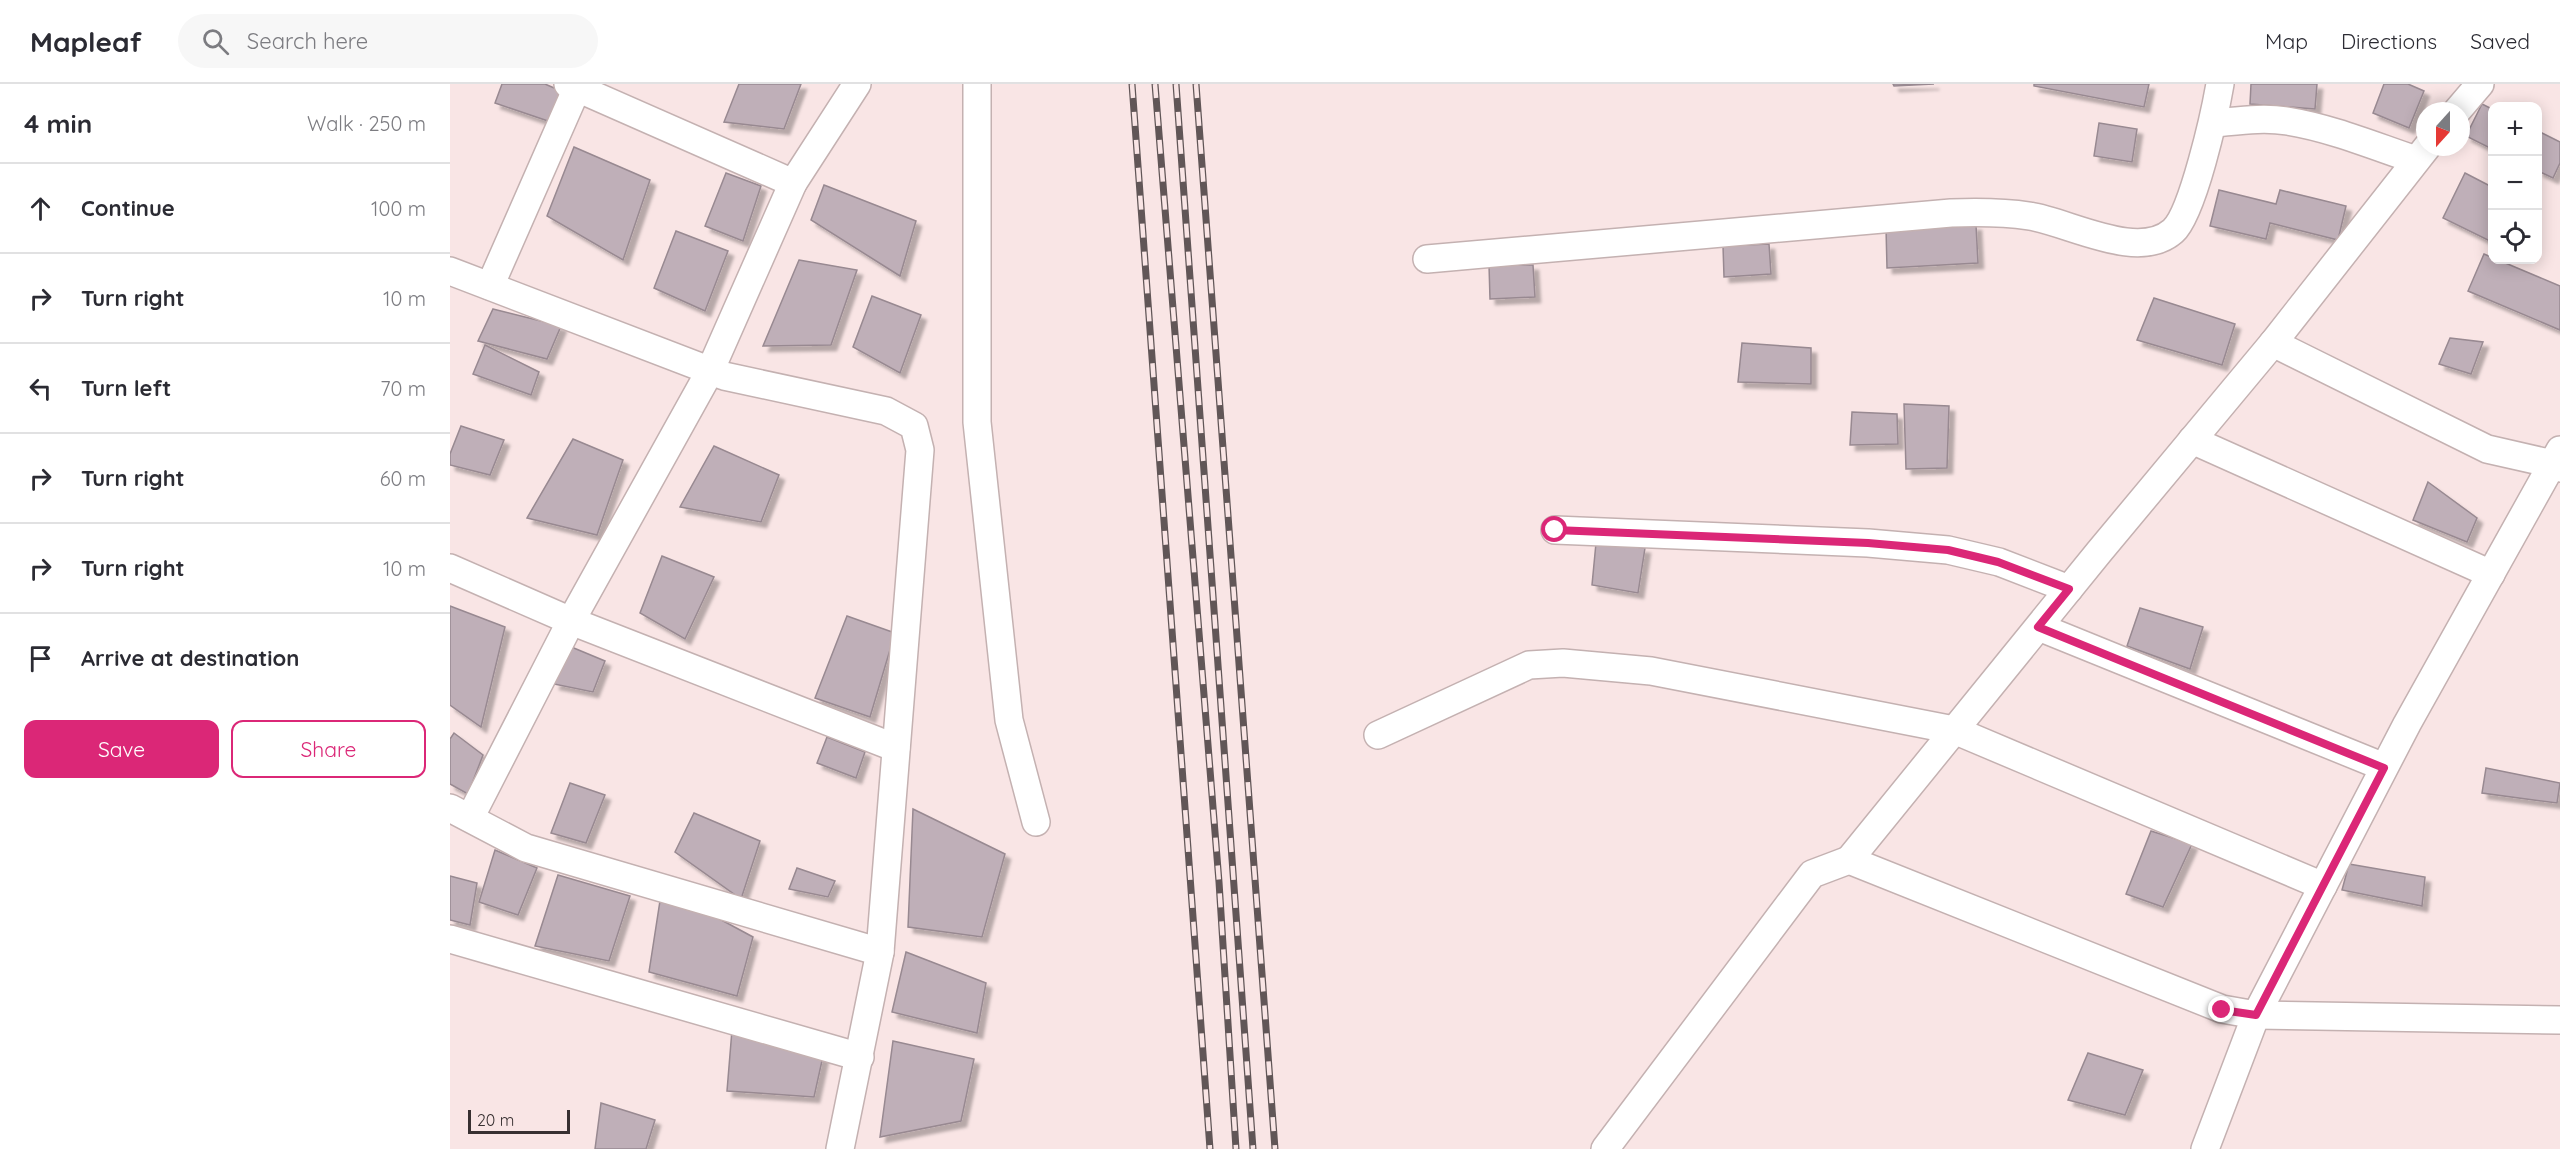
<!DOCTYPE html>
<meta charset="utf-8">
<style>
:root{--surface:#fff;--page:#f7f7f7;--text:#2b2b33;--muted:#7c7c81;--line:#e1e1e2;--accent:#db2777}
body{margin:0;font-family:Quicksand,sans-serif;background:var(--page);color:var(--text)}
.controls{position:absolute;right:18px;top:18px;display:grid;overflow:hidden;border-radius:12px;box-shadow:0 3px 15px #0003}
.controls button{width:54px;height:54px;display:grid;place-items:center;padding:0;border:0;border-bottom:2px solid var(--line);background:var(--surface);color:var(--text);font:30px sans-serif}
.compass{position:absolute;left:1966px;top:18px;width:54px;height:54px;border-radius:50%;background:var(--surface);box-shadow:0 3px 15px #0003;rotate:201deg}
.scale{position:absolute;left:18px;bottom:15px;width:102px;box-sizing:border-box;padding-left:6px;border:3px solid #383031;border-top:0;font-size:16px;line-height:21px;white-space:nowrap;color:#383031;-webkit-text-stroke:4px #f9e5e5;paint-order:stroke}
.stop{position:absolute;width:18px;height:18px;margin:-14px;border:4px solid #db2777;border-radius:50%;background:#fff}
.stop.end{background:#db2777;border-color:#fff;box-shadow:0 2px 6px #0008}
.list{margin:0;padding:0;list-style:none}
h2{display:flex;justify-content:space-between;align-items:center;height:78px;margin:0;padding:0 24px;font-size:26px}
h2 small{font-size:20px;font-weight:400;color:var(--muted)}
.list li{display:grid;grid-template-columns:39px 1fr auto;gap:18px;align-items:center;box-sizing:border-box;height:90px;padding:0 24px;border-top:2px solid var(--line)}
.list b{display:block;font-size:22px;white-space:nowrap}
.list em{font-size:20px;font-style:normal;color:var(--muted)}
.actions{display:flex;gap:12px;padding:18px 24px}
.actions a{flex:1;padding:14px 0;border:2px solid var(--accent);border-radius:12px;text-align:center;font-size:21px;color:var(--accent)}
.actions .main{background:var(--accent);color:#fff}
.icon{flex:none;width:33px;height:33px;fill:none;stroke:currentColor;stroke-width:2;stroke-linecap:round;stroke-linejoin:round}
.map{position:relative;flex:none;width:2110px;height:1065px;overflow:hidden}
header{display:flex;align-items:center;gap:36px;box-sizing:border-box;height:84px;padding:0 30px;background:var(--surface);border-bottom:2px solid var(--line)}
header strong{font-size:28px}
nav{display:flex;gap:33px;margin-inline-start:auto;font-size:21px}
.search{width:420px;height:54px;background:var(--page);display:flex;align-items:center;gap:15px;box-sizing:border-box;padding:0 21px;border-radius:33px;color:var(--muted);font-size:22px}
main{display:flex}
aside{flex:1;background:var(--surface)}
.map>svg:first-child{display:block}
.building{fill:#bfafb8;stroke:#988991;stroke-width:1.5;filter:url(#shadow)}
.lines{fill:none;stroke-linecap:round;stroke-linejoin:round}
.street-casing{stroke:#c4b1b1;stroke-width:30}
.street{stroke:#fff;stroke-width:27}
.rail-casing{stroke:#615657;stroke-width:7}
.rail{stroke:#f9e5e5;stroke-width:4.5;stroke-dasharray:14;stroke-linecap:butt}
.route{stroke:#db2777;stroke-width:8}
</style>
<header>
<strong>Mapleaf</strong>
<div class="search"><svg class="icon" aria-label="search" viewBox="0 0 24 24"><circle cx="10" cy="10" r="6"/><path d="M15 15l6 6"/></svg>Search here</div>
<nav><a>Map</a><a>Directions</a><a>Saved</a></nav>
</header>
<main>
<aside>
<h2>4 min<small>Walk · 250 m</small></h2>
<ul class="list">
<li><svg class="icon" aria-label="ahead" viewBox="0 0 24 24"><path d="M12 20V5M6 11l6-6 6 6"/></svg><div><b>Continue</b></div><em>100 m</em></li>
<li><svg class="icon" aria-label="right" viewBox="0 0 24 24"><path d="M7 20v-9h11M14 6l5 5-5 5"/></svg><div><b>Turn right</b></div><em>10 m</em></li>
<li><svg class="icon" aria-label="left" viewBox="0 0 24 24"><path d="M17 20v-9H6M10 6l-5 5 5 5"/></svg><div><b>Turn left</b></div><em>70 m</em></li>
<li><svg class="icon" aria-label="right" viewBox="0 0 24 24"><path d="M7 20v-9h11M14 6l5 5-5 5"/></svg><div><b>Turn right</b></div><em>60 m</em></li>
<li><svg class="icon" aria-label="right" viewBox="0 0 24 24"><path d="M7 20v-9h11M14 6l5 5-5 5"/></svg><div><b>Turn right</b></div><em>10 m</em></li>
<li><svg class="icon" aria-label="arrive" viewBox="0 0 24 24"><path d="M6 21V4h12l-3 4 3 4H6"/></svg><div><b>Arrive at destination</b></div></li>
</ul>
<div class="actions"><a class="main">Save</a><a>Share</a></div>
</aside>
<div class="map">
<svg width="2110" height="1065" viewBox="0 0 2110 1065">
<defs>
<filter id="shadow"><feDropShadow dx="5.5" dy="5.5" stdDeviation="1.5" flood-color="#0004"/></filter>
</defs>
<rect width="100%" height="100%" fill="#f9e5e5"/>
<g class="building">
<polygon points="52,0 95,0 111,7 101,38 45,19"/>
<polygon points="289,0 351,0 334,45 274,38"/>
<polygon points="1443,0 1484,0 1444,2"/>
<polygon points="1584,0 1699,0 1694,23 1584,2"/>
<polygon points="1801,0 1867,0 1865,25 1800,20"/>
<polygon points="1934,0 1958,0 1974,7 1959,44 1923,29"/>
<polygon points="2032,20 2042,25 2042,65 2016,52"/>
<polygon points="1649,39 1687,45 1682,78 1644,72"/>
<polygon points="2088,47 2110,58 2110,79 2103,94 2088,87"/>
<polygon points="124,63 200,96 173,176 97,132"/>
<polygon points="276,89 311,102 293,157 255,142"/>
<polygon points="2015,89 2042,103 2042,158 1993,134"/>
<polygon points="374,101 466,137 450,192 361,136"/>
<polygon points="1769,106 1826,120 1830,106 1896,122 1888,156 1820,139 1816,155 1760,142"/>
<polygon points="1526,141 1528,179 1437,184 1436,144"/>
<polygon points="226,147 278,167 255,227 204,204"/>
<polygon points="1319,160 1321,190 1274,193 1273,162"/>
<polygon points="2034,170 2110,202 2110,246 2018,207"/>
<polygon points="349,176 407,186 381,261 313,262"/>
<polygon points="1039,181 1083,181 1085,213 1040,215"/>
<polygon points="422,212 471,231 450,289 403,263"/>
<polygon points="1704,214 1785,240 1772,281 1687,256"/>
<polygon points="43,225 111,242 97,275 28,257"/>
<polygon points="2000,254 2033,258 2021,290 1989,280"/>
<polygon points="1292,259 1361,264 1361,300 1288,298"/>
<polygon points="35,261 89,288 81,311 23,290"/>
<polygon points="1454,320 1499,322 1497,384 1456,385"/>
<polygon points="1402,328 1447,330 1448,360 1400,361"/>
<polygon points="11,342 54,356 40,391 0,381 0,370"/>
<polygon points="123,355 173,376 147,451 77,434"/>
<polygon points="264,362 329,391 311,438 230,423"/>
<polygon points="1978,398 2027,434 2017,458 1963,436"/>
<polygon points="1146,459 1195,464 1188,509 1142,501"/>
<polygon points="212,472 264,493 235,555 190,529"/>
<polygon points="0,522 55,543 31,643 0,621"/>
<polygon points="1690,524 1753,543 1740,585 1677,562"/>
<polygon points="397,532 445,549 420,633 365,614"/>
<polygon points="119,562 155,577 143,608 104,600"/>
<polygon points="4,649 33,671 18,710 0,700 0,655"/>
<polygon points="377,653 415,668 406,694 367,679"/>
<polygon points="2036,684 2110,699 2107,719 2032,709"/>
<polygon points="120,699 155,711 136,759 101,749"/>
<polygon points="463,725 555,770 532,853 458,843"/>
<polygon points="244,729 310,757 291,815 225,768"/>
<polygon points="1701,747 1742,760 1713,823 1676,810"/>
<polygon points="45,766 87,784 68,831 29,818"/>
<polygon points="1899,780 1975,793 1972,822 1892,806"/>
<polygon points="347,784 385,797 378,813 339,805"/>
<polygon points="108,791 180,812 159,877 85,862"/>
<polygon points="0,792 27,799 20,841 0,836"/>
<polygon points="212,804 303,853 287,912 199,888"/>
<polygon points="456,868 536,899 527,949 442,928"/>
<polygon points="282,946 375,963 364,1013 277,1007"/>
<polygon points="443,957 524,975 511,1037 430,1053"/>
<polygon points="1638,969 1693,986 1675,1031 1618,1016"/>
<polygon points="151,1019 205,1036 196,1065 145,1065"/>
</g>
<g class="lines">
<defs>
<g id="street">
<polyline points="118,0 343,99 407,0"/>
<polyline points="527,0 527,338 559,636 586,738"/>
<polyline points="2007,27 2030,0"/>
<path d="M1763,39c24,-2 50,-6 74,-2 44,7 87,25 129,39"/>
<path d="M977,175l524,-46c27,-1 52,-1 78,3 40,6 109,46 144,15 20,-18 42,-118 47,-147"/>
<polyline points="0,187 274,292 436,327 464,342 470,366 430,868 390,1065"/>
<polyline points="40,202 127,4"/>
<polyline points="1823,259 2037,365 2103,380 2110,384"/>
<polyline points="1742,356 2041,490"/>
<polyline points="1105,446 1418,459 1498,466 1549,478 1619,505"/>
<polyline points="0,484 121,537 446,664"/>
<polyline points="1589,543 1934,683"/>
<polyline points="928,651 1079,581 1113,579 1201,587 1504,646 1873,802"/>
<polyline points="0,724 76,764 430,868"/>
<polyline points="20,734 121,537 260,287 343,99"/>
<polyline points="1399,776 1649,468 1823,259 1977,63"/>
<polyline points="0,855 410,973"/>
<polyline points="1155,1065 1362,790 1399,776 1772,925 1806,931 2110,936"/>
<polyline points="1755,1065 1806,931 1957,640 2110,366"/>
</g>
</defs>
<use href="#street" class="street-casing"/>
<use href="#street" class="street"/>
<defs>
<g id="rail">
<polyline points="682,0 760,1065"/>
<polyline points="705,0 769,798 786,1065"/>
<polyline points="726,0 803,1065"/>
<polyline points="746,0 825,1065"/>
</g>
</defs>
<use href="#rail" class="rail-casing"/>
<use href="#rail" class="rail"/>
</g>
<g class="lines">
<polyline class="route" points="1105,446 1418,459 1498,466 1548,478 1619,505 1588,543 1934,684 1806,931 1772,926"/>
</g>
</svg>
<div class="controls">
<button>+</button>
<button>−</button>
<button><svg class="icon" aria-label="locate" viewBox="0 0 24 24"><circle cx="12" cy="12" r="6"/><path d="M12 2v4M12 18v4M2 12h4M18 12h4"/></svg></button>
</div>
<svg class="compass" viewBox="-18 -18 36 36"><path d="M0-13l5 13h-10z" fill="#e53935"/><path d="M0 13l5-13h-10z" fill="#7c7c81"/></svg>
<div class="scale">20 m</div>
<div class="stop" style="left:1105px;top:446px"></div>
<div class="stop end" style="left:1772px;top:926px"></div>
</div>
</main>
